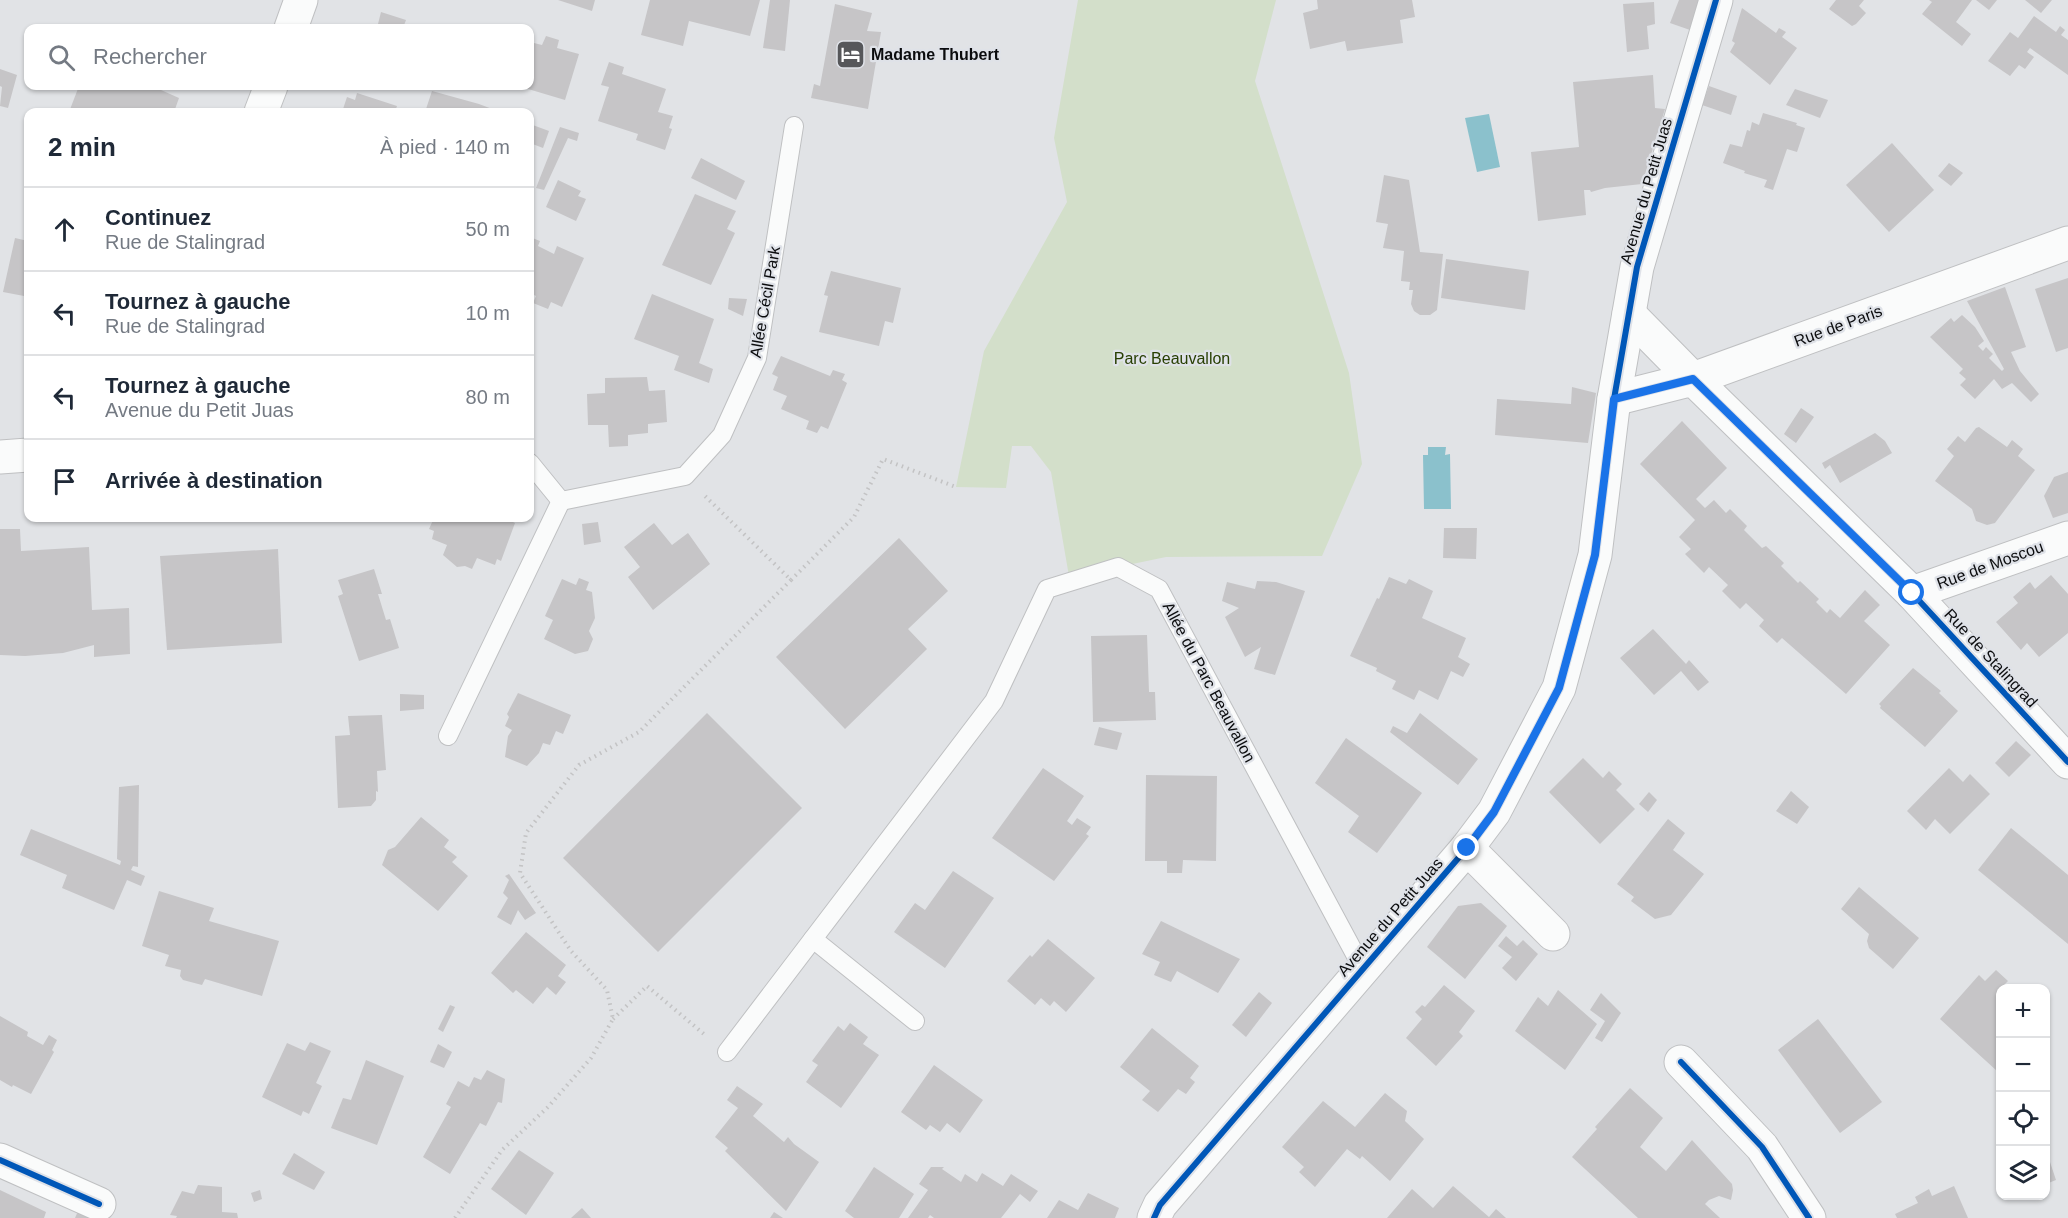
<!DOCTYPE html>
<html lang="fr">
<meta charset="utf-8">
<style>
:root{--surface:#fff;--page:#f2f2f3;--text:#1f2937;--muted:#747a83;--line:#e0e1e3}
body{margin:0;font-family:Arial,sans-serif;background:var(--page);color:var(--text)}
.controls{position:absolute;right:18px;bottom:18px;display:grid;overflow:hidden;border-radius:12px;box-shadow:0 2px 4px #0004}
.controls button{width:54px;height:54px;display:grid;place-items:center;padding:0;border:0;border-bottom:2px solid var(--line);background:var(--surface);color:var(--text);font:30px sans-serif}
.stop{position:absolute;width:18px;height:18px;margin:-14px;border:4px solid #1a73e8;border-radius:50%;background:#fff}
.stop.end{background:#1a73e8;border-color:#fff;box-shadow:0 2px 6px #0008}
.list{margin:0;padding:0;list-style:none}
h2{display:flex;justify-content:space-between;align-items:center;height:78px;margin:0;padding:0 24px;font-size:26px}
h2 small{font-size:20px;font-weight:400;color:var(--muted)}
.list li{display:grid;grid-template-columns:39px 1fr auto;gap:18px;align-items:center;box-sizing:border-box;height:84px;padding:0 24px;border-top:2px solid var(--line)}
.list b{display:block;font-size:22px;white-space:nowrap}
.list p{margin:0;font-size:20px;white-space:nowrap;color:var(--muted)}
.list em{font-size:20px;font-style:normal;color:var(--muted)}
.icon{flex:none;width:33px;height:33px;fill:none;stroke:currentColor;stroke-width:2;stroke-linecap:round;stroke-linejoin:round}
.map{position:relative;flex:none;width:2068px;height:1218px;overflow:hidden}
.search{position:absolute;background:var(--surface);box-shadow:0 2px 4px #0004;left:24px;top:24px;width:510px;height:66px;display:flex;align-items:center;gap:15px;box-sizing:border-box;padding:0 21px;border-radius:12px;color:var(--muted);font-size:22px}
.panel{position:absolute;background:var(--surface);box-shadow:0 2px 4px #0004;left:24px;top:108px;width:510px;height:414px;border-radius:12px}
.map>svg:first-child{display:block}
.green{fill:#d3dfca}
.water{fill:#8bc1cc}
.building{fill:#c6c5c7}
.lines{fill:none;stroke-linecap:round;stroke-linejoin:round}
.service-casing{stroke:#bfc0c2;stroke-width:20}
.minor-casing{stroke:#bfc0c2;stroke-width:35}
.path{stroke:#c3c3c4;stroke-width:4;stroke-dasharray:1.5 4.5;stroke-linecap:butt}
.service{stroke:#fafbfb;stroke-width:18}
.minor{stroke:#fafbfb;stroke-width:33}
.cycleway-casing{stroke:#dfe2e8;stroke-width:10}
.cycleway{stroke:#0057b8;stroke-width:6}
.route{stroke:#1a73e8;stroke-width:8}
.labels{text-anchor:middle;dominant-baseline:central;stroke-width:4.5;stroke-linejoin:round;paint-order:stroke}
.poi-label{font-size:16px;font-weight:bold;fill:#0b0c0e;stroke:#dfe2e8;text-anchor:start}
.street-label{font-size:16px;fill:#0b0c0e;stroke:#dfe2e8}
.park-label{font-size:16px;fill:#283f03;stroke:#dfe2e8}
</style>
<div class="map">
<svg width="2068" height="1218" viewBox="0 0 2068 1218">
<rect width="100%" height="100%" fill="#e1e3e6"/>
<polygon class="green" points="1078,0 1276,0 1255,81 1349,373 1362,464 1322,556 1166,557 1118,567 1070,582 1051,472 1031,446 1012,446 1006,488 956,487 984,351 1067,202 1054,138"/>
<g class="water">
<polygon points="1489,114 1500,167 1477,172 1465,118"/>
<polygon points="1428,447 1446,447 1445,455 1450,454 1451,509 1424,509 1423,455 1428,455"/>
</g>
<g class="building">
<polygon points="558,0 595,0 592,11"/>
<polygon points="650,0 760,0 750,36 689,21 683,46 641,35"/>
<polygon points="770,0 790,0 785,51 763,48"/>
<polygon points="1317,0 1412,0 1415,17 1400,20 1403,43 1347,51 1345,41 1310,49 1303,13 1318,9"/>
<polygon points="1679,0 1699,0 1690,30 1670,23"/>
<polygon points="1836,0 1864,0 1859,6 1866,13 1856,24 1852,26 1829,9"/>
<polygon points="1929,0 1972,0 1956,22 1971,34 1962,46 1922,14 1932,2"/>
<polygon points="1976,0 1997,0 1989,10"/>
<polygon points="2025,0 2052,0 2041,13"/>
<polygon points="1654,2 1655,24 1647,26 1649,49 1627,52 1623,4"/>
<polygon points="835,4 872,13 867,31 881,32 868,109 811,98 814,84 820,86"/>
<polygon points="1742,8 1776,33 1779,28 1786,32 1782,37 1797,48 1770,85 1730,52 1735,43 1732,41"/>
<polygon points="381,12 406,20 403,28 377,28"/>
<polygon points="2034,16 2056,32 2060,26 2065,30 2061,35 2068,40 2068,75 2030,48 2027,52 2034,57 2025,69 2019,65 2010,76 1988,61 2010,32 2018,38"/>
<polygon points="546,36 559,40 557,48 579,54 565,100 518,86 530,86 530,42 542,45"/>
<polygon points="609,62 624,67 622,74 666,89 658,112 673,116 669,128 672,129 665,150 636,140 638,134 598,121 609,87 601,85"/>
<polygon points="0,69 17,75 8,108 0,106 2,87 0,86"/>
<polygon points="1653,75 1655,108 1665,109 1642,184 1605,188 1591,192 1590,190 1584,190 1586,215 1538,221 1531,152 1579,147 1573,82"/>
<polygon points="79,86 152,86 179,98 174,112 69,112"/>
<polygon points="1709,86 1737,96 1731,115 1702,105"/>
<polygon points="1795,89 1828,100 1820,118 1786,105"/>
<polygon points="432,91 479,104 500,112 425,112"/>
<polygon points="357,93 397,106 395,112 342,112 347,97 355,100"/>
<polygon points="1763,113 1797,123 1796,125 1805,128 1797,152 1787,149 1773,190 1764,187 1767,180 1744,173 1745,171 1723,163 1730,144 1742,147 1747,130 1750,131 1752,122 1759,125"/>
<polygon points="530,124 549,131 543,148 530,143"/>
<polygon points="560,127 579,133 577,141 568,138 544,190 536,188"/>
<polygon points="1892,143 1934,190 1889,232 1846,185"/>
<polygon points="701,158 745,181 736,200 691,178"/>
<polygon points="1949,163 1963,173 1951,186 1938,176"/>
<polygon points="1384,175 1409,180 1420,252 1443,254 1437,310 1430,315 1420,315 1414,311 1411,304 1413,290 1409,290 1410,282 1401,281 1404,251 1383,248 1388,224 1376,222"/>
<polygon points="558,180 581,191 578,196 586,199 576,221 546,207"/>
<polygon points="695,194 736,211 727,229 735,233 711,285 662,265"/>
<polygon points="530,237 540,241 538,246 554,254 557,246 584,258 562,307 551,302 548,309 533,303 536,296 530,293"/>
<polygon points="15,238 28,241 28,292 25,291 24,296 3,292"/>
<polygon points="1446,259 1529,271 1525,310 1441,298"/>
<polygon points="831,271 901,288 893,323 885,321 879,346 819,332 828,296 824,295"/>
<polygon points="2068,278 2068,348 2056,352 2035,289"/>
<polygon points="2005,287 2026,347 2011,352 2020,371 2039,394 2031,402 2012,383 2002,389 1994,379 1975,399 1960,385 1966,379 1959,373 1963,369 1930,337 1951,318 1954,322 1962,315 1975,327 1984,341 1978,346 1983,351 1986,347 1993,354 1989,358 2002,371 2004,369 1967,301"/>
<polygon points="652,294 714,319 699,363 713,369 709,383 674,370 679,356 634,339"/>
<polygon points="729,298 747,299 743,316 728,309"/>
<polygon points="781,356 830,376 833,370 845,374 842,380 847,383 828,429 821,426 817,433 806,429 809,421 781,409 787,396 773,390 778,377 772,374"/>
<polygon points="647,377 649,391 665,390 667,422 648,424 648,433 628,435 628,446 609,447 608,425 588,425 587,394 605,393 605,378"/>
<polygon points="1572,387 1596,393 1588,443 1495,435 1497,399 1571,404"/>
<polygon points="1801,408 1814,417 1796,443 1784,434"/>
<polygon points="1682,421 1727,468 1696,499 1705,508 1714,500 1726,513 1730,509 1747,526 1744,530 1762,548 1766,546 1784,563 1781,566 1798,583 1800,581 1819,599 1816,602 1827,613 1830,609 1840,618 1865,590 1880,605 1864,621 1890,645 1846,694 1782,638 1777,643 1759,626 1764,620 1746,603 1740,609 1722,591 1728,585 1709,567 1704,573 1685,554 1691,549 1679,537 1695,520 1640,464"/>
<polygon points="1979,427 2007,447 2012,440 2023,449 2018,456 2035,470 1995,523 1987,525 1976,521 1972,509 1935,481 1954,456 1947,449 1958,436 1965,442 1976,428"/>
<polygon points="1875,433 1885,441 1892,453 1840,483 1830,465 1825,469 1822,463"/>
<polygon points="2068,472 2068,513 2053,518 2044,496 2054,477"/>
<polygon points="434,518 513,518 511,521 515,523 501,561 497,559 495,565 477,558 472,569 465,566 457,567 443,555 447,545 432,539 434,531 429,529"/>
<polygon points="598,522 601,542 584,545 582,524"/>
<polygon points="654,523 672,545 688,533 710,564 653,610 628,577 640,567 624,547"/>
<polygon points="1444,528 1477,528 1476,559 1443,558"/>
<polygon points="0,529 20,529 21,551 89,547 92,610 129,608 130,654 94,657 94,645 63,653 25,656 0,655"/>
<polygon points="899,538 948,591 908,629 927,649 845,729 776,657"/>
<polygon points="278,549 282,643 167,650 160,556"/>
<polygon points="374,569 382,594 378,594 386,620 390,619 399,648 359,661 338,596 343,594 338,580"/>
<polygon points="2051,575 2068,594 2068,633 2039,657 2027,643 2021,650 1996,622 2018,603 2013,597 2030,582 2035,589"/>
<polygon points="1389,577 1406,584 1409,579 1433,591 1422,618 1466,638 1458,657 1470,664 1463,677 1451,671 1438,700 1419,690 1414,700 1392,689 1396,681 1376,671 1377,668 1350,656 1377,598 1379,599"/>
<polygon points="579,578 589,582 586,590 592,592 595,618 589,631 593,639 588,651 575,654 544,639 553,620 545,616 562,579 576,585"/>
<polygon points="1257,581 1276,582 1305,591 1275,675 1254,669 1261,647 1245,657 1225,617 1239,608 1222,601 1227,582 1255,589"/>
<polygon points="1653,629 1686,664 1689,660 1709,682 1698,691 1681,671 1654,695 1620,658"/>
<polygon points="1147,635 1149,692 1155,692 1156,720 1093,722 1091,636"/>
<polygon points="1913,668 1941,691 1939,693 1958,711 1925,747 1880,708 1881,706 1879,704"/>
<polygon points="518,693 571,715 563,734 556,731 550,745 543,743 539,753 527,766 505,757 508,736 512,730 505,726 509,717 507,714"/>
<polygon points="400,694 424,695 424,709 400,711"/>
<polygon points="707,713 802,808 658,952 563,858"/>
<polygon points="1420,713 1478,759 1458,785 1390,732 1393,726 1407,733"/>
<polygon points="382,715 386,770 377,771 378,792 376,791 376,800 371,806 338,808 335,736 350,735 348,716"/>
<polygon points="1099,727 1122,733 1117,750 1094,745"/>
<polygon points="1346,738 1422,793 1377,853 1348,832 1359,816 1315,783"/>
<polygon points="2016,741 2031,755 2009,777 1995,763"/>
<polygon points="1583,758 1603,778 1609,771 1622,784 1616,790 1635,809 1600,844 1549,792"/>
<polygon points="1043,768 1084,796 1067,821 1072,825 1077,818 1091,827 1086,834 1089,836 1054,881 992,838"/>
<polygon points="1949,768 1963,782 1970,774 1990,794 1950,834 1935,819 1926,830 1907,811"/>
<polygon points="1146,775 1217,776 1216,861 1183,860 1182,873 1167,873 1167,861 1145,861"/>
<polygon points="139,785 138,867 133,866 131,870 145,876 141,886 127,880 114,910 62,888 67,875 20,855 31,829 120,865 121,861 117,859 119,787"/>
<polygon points="1791,791 1809,807 1797,824 1776,811"/>
<polygon points="1649,792 1657,800 1648,812 1639,804"/>
<polygon points="421,817 449,840 444,847 457,857 452,862 468,876 438,911 382,865 388,850 395,847"/>
<polygon points="1668,819 1685,833 1673,850 1704,874 1671,915 1655,919 1631,901 1634,897 1617,884"/>
<polygon points="2011,828 2068,875 2068,944 1978,870"/>
<polygon points="953,871 994,898 945,968 894,932 915,903 925,910"/>
<polygon points="509,874 536,913 525,920 518,910 511,925 497,917 508,898 503,893 509,880 505,876"/>
<polygon points="1859,887 1919,938 1893,969 1869,948 1867,941 1869,934 1841,909"/>
<polygon points="159,891 214,908 209,921 279,941 262,996 205,979 202,985 183,980 180,976 181,970 165,966 169,955 142,946"/>
<polygon points="1481,903 1507,926 1465,979 1427,947 1458,906"/>
<polygon points="1161,921 1240,959 1218,993 1177,971 1171,982 1154,975 1160,962 1142,954"/>
<polygon points="526,932 566,965 558,976 566,982 556,995 547,987 533,1004 516,990 513,993 491,973"/>
<polygon points="1506,936 1517,946 1523,940 1538,954 1516,981 1502,968 1512,957 1498,946"/>
<polygon points="1048,939 1095,978 1066,1012 1054,1001 1050,1006 1041,998 1035,1005 1007,981 1030,955 1032,957"/>
<polygon points="1996,970 2008,981 1998,991 2000,993 2000,1067 1997,1071 1940,1019 1979,975 1985,981"/>
<polygon points="1444,985 1475,1011 1459,1032 1463,1036 1436,1066 1406,1038 1422,1019 1415,1012 1422,1005 1425,1007"/>
<polygon points="1558,990 1597,1024 1565,1070 1515,1031 1538,997 1548,1006"/>
<polygon points="1259,992 1272,1003 1246,1037 1232,1025"/>
<polygon points="1601,993 1621,1013 1602,1042 1595,1038 1605,1021 1590,1010"/>
<polygon points="450,1005 455,1007 443,1032 438,1029"/>
<polygon points="0,1016 28,1032 27,1036 43,1045 49,1035 57,1040 52,1050 54,1052 31,1094 13,1085 12,1087 0,1080"/>
<polygon points="1818,1019 1882,1102 1840,1133 1778,1050"/>
<polygon points="850,1023 868,1037 863,1044 879,1055 841,1108 806,1082 818,1065 812,1061 838,1026 844,1031"/>
<polygon points="1152,1028 1199,1066 1190,1078 1195,1082 1186,1094 1178,1089 1158,1112 1142,1100 1150,1091 1120,1067"/>
<polygon points="310,1042 331,1051 316,1083 322,1086 309,1114 303,1111 301,1116 262,1097 287,1043 305,1051"/>
<polygon points="438,1044 452,1052 444,1068 430,1062"/>
<polygon points="366,1060 404,1076 377,1145 331,1128 343,1098 351,1100"/>
<polygon points="934,1065 983,1100 960,1133 947,1123 940,1132 930,1125 926,1130 901,1112"/>
<polygon points="487,1070 505,1079 502,1103 498,1102 486,1126 480,1123 450,1174 423,1157 451,1107 446,1104 458,1081 469,1087 474,1077 481,1080"/>
<polygon points="737,1086 763,1104 753,1116 784,1142 788,1137 794,1144 819,1162 786,1211 725,1151 728,1148 715,1137 738,1108 727,1100"/>
<polygon points="1630,1088 1663,1118 1640,1147 1666,1171 1692,1140 1732,1184 1733,1190 1731,1200 1719,1196 1709,1200 1705,1204 1720,1218 1638,1218 1572,1157 1597,1129 1595,1127"/>
<polygon points="1385,1093 1407,1111 1405,1121 1424,1139 1390,1181 1362,1156 1360,1159 1347,1149 1315,1187 1299,1172 1304,1167 1282,1147 1323,1101 1355,1127"/>
<polygon points="519,1150 554,1173 526,1215 491,1189"/>
<polygon points="294,1153 325,1172 314,1190 282,1174"/>
<polygon points="2047,1153 2056,1180 2046,1184 2046,1154"/>
<polygon points="874,1167 914,1194 899,1218 854,1218 845,1211"/>
<polygon points="931,1167 944,1167 942,1169 961,1182 965,1174 977,1182 982,1173 1003,1186 1011,1174 1038,1191 1030,1202 1020,1194 1001,1218 934,1218 930,1215 928,1218 908,1218 928,1190 919,1184"/>
<polygon points="198,1185 222,1187 222,1212 237,1213 238,1218 176,1218 177,1216 170,1215 182,1191 194,1194"/>
<polygon points="1453,1186 1489,1217 1496,1209 1506,1218 1387,1218 1412,1189 1433,1208"/>
<polygon points="1954,1186 1968,1218 1897,1218 1895,1214 1918,1203 1915,1197 1929,1189 1932,1196"/>
<polygon points="0,1190 46,1212 44,1218 0,1218"/>
<polygon points="260,1190 262,1199 254,1202 251,1193"/>
<polygon points="1088,1193 1119,1208 1115,1218 1047,1218 1059,1200 1078,1210"/>
<polygon points="582,1208 591,1218 571,1218"/>
<polygon points="79,1209 99,1218 75,1218"/>
<polygon points="774,1212 783,1218 770,1218"/>
</g>
<g class="lines">
<defs>
<g id="service">
<polyline points="530,463 561,501 685,476 722,435 757,358 794,126"/>
<polyline points="448,736 561,501"/>
<polyline points="813,939 915,1021"/>
<polyline points="727,1052 994,701 1047,589 1118,567 1159,589 1363,969"/>
</g>
<g id="minor">
<polyline points="291,28 301,0"/>
<polyline points="261,112 271,86"/>
<polyline points="1629,314 1693,379 2068,243"/>
<polyline points="1614,399 1693,379 1912,593 2068,762"/>
<polyline points="0,457 28,455"/>
<polyline points="1912,593 2068,538"/>
<polyline points="1467,848 1553,934"/>
<polyline points="1681,1062 1762,1147 1809,1218"/>
<polyline points="0,1160 99,1204"/>
<polyline points="1154,1218 1160,1205 1467,848 1494,812 1559,688 1595,555 1614,399 1637,267 1716,0"/>
</g>
</defs>
<use href="#service" class="service-casing"/>
<use href="#minor" class="minor-casing"/>
<g class="path">
<polyline points="791,580 854,517 883,459 956,487"/>
<polyline points="613,1019 647,986 705,1035"/>
<polyline points="455,1218 502,1150 548,1107 591,1058 613,1019 607,990 571,951 520,873 526,833 579,765 639,732 791,580 705,496"/>
</g>
<use href="#service" class="service"/>
<use href="#minor" class="minor"/>
<defs>
<g id="cycleway">
<polyline points="1614,399 1693,379 1912,593 2068,762"/>
<polyline points="1681,1062 1762,1147 1809,1218"/>
<polyline points="0,1160 99,1204"/>
<polyline points="1154,1218 1160,1205 1467,848 1494,812 1559,688 1595,555 1614,399 1637,267 1716,0"/>
</g>
</defs>
<use href="#cycleway" class="cycleway-casing"/>
<use href="#cycleway" class="cycleway"/>
</g>
<g class="lines">
<polyline class="route" points="1467,848 1494,812 1559,688 1595,555 1614,399 1693,379 1912,593"/>
</g>
<defs>
<symbol id="hotel-square" viewBox="-11 -11 22 22"><rect x="-9" y="-9" width="18" height="18" rx="4" fill="#56575a" stroke="#dfe2e8"/><path d="M-6-4.5h1.5V1H6V5H4.5V3h-9V5H-6ZM-4 0a1.8 1.8 0 1 1 3.6 0ZM.5 0V-2.5h3Q6-2.5 6 0Z" fill="#fff"/></symbol>
</defs>
<g fill-rule="evenodd">
<use href="#hotel-square" x="834" y="38" width="33" height="33"/>
</g>
<g class="labels">
<g class="poi-label">
<text x="871" y="54">Madame Thubert</text>
</g>
<g class="street-label">
<text transform="translate(1646 191) rotate(-74)">Avenue du Petit Juas</text>
<text transform="translate(765 302) rotate(-80)">Allée Cécil Park</text>
<text transform="translate(1838 326) rotate(-20)">Rue de Paris</text>
<text transform="translate(1990 565) rotate(-20)">Rue de Moscou</text>
<text transform="translate(1991 658) rotate(47)">Rue de Stalingrad</text>
<text transform="translate(1209 682) rotate(62)">Allée du Parc Beauvallon</text>
<text transform="translate(1390 917) rotate(-49)">Avenue du Petit Juas</text>
</g>
<g class="park-label">
<text x="1172" y="358">Parc Beauvallon</text>
</g>
</g>
</svg>
<div class="controls">
<button>+</button>
<button>−</button>
<button><svg class="icon" aria-label="locate" viewBox="0 0 24 24"><circle cx="12" cy="12" r="6"/><path d="M12 2v4M12 18v4M2 12h4M18 12h4"/></svg></button>
<button><svg class="icon" aria-label="layers" viewBox="0 0 24 24"><path d="M12 4l9 5-9 5-9-5zM3 14l9 5 9-5"/></svg></button>
</div>
<div class="stop" style="left:1912px;top:593px"></div>
<div class="stop end" style="left:1467px;top:848px"></div>
<div class="search"><svg class="icon" aria-label="search" viewBox="0 0 24 24"><circle cx="10" cy="10" r="6"/><path d="M15 15l6 6"/></svg>Rechercher</div>
<section class="panel">
<h2>2 min<small>À pied · 140 m</small></h2>
<ul class="list">
<li><svg class="icon" aria-label="ahead" viewBox="0 0 24 24"><path d="M12 20V5M6 11l6-6 6 6"/></svg><div><b>Continuez</b><p>Rue de Stalingrad</p></div><em>50 m</em></li>
<li><svg class="icon" aria-label="left" viewBox="0 0 24 24"><path d="M17 20v-9H6M10 6l-5 5 5 5"/></svg><div><b>Tournez à gauche</b><p>Rue de Stalingrad</p></div><em>10 m</em></li>
<li><svg class="icon" aria-label="left" viewBox="0 0 24 24"><path d="M17 20v-9H6M10 6l-5 5 5 5"/></svg><div><b>Tournez à gauche</b><p>Avenue du Petit Juas</p></div><em>80 m</em></li>
<li><svg class="icon" aria-label="arrive" viewBox="0 0 24 24"><path d="M6 21V4h12l-3 4 3 4H6"/></svg><div><b>Arrivée à destination</b></div></li>
</ul>
</section>
</div>
